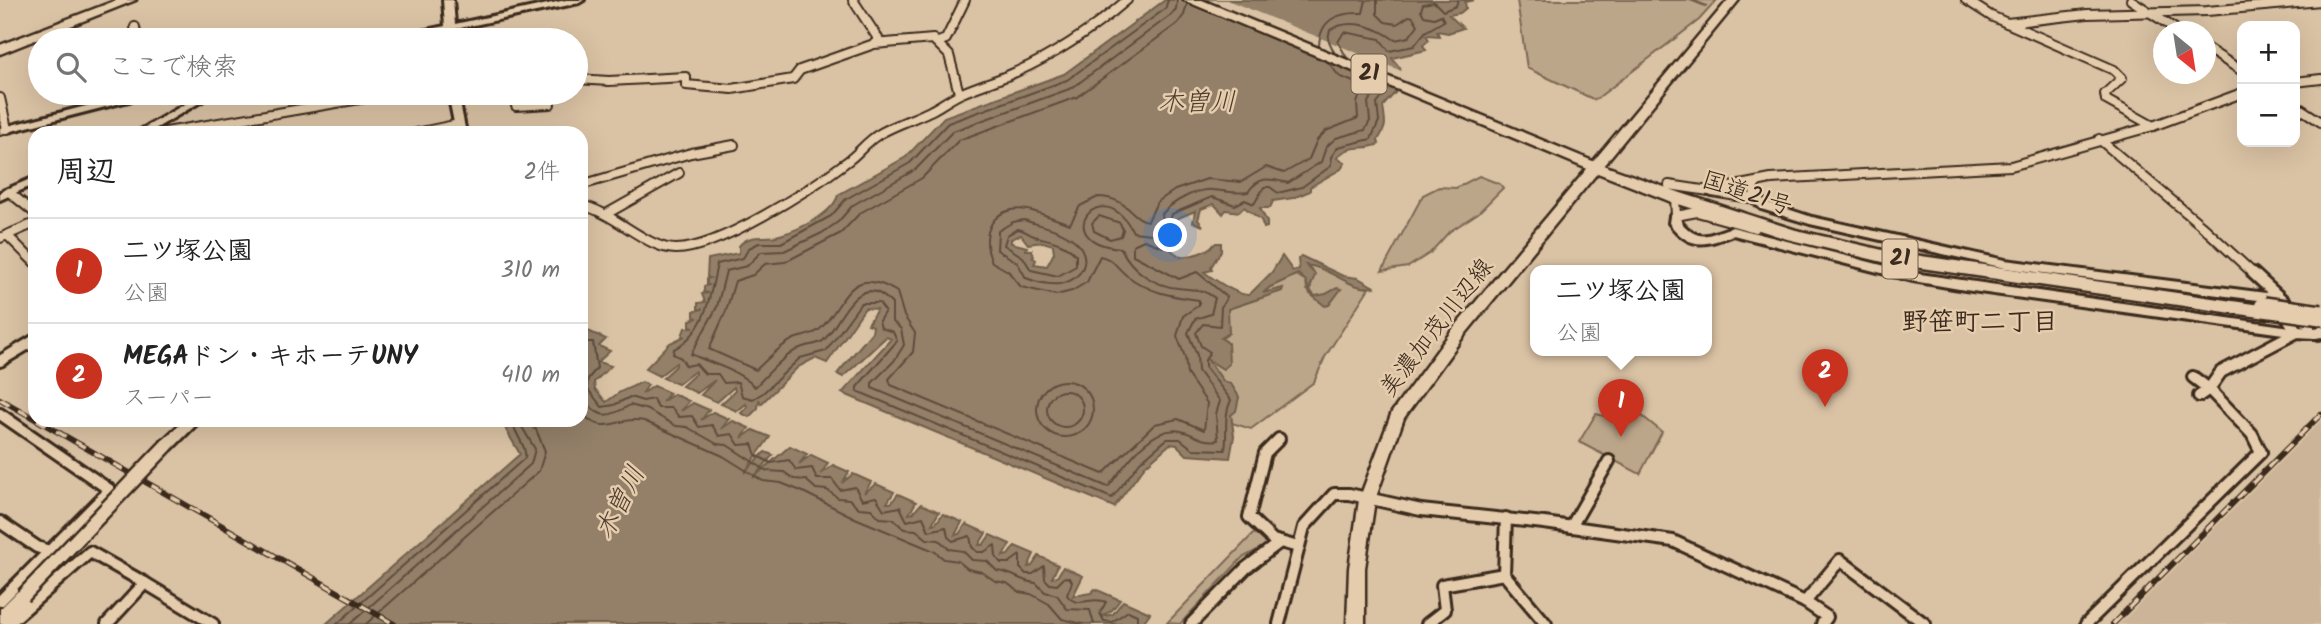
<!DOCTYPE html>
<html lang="ja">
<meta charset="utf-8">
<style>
:root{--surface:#fff;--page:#f2f2f2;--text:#222;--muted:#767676;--line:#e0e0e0;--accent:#c8321e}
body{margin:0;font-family:Kalam,"Klee One",sans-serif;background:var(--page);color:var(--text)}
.controls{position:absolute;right:21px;top:21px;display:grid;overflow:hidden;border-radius:14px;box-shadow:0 7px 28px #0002}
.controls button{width:63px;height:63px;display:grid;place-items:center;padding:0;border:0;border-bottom:2px solid var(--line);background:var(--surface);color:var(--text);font:35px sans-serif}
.compass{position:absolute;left:2153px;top:21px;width:63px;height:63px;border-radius:50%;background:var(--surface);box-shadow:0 7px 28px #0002;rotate:150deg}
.you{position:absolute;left:1171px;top:236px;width:24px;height:24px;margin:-18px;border:5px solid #fff;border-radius:50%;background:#1a73e8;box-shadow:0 0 0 10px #1a73e833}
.badge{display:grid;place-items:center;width:46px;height:46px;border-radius:50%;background:var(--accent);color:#fff;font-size:23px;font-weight:700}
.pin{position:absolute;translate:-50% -58px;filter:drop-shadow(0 2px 4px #0008)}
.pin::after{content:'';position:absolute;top:37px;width:24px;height:21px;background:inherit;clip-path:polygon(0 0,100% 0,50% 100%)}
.popup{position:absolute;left:1530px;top:265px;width:182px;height:91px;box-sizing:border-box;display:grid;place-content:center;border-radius:14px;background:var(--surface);filter:drop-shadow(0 2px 5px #0005);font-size:23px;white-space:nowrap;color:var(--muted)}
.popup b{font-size:26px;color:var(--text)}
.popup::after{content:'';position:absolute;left:50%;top:100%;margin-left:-14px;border:14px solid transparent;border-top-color:var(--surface)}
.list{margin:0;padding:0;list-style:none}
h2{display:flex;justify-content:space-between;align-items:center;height:91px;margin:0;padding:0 28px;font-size:30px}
h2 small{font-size:23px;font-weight:400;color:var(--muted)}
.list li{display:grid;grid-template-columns:46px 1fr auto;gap:21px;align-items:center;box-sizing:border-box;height:105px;padding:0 28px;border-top:2px solid var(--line)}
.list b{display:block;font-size:26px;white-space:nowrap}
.list p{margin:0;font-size:23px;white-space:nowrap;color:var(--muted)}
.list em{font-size:23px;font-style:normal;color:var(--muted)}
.icon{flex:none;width:38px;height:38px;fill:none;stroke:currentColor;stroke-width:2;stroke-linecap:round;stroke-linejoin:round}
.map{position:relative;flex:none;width:2321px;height:624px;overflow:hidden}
.search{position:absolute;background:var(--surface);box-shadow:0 7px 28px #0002;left:28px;top:28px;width:560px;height:77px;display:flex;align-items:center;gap:18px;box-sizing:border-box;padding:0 24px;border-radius:38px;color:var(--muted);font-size:26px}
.panel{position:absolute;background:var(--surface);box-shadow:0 7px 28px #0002;left:28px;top:126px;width:560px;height:301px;border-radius:21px}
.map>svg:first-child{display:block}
.built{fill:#cbb497}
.green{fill:#bca68a;stroke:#7c6854;stroke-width:2}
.water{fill:#948069;stroke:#705e4b;stroke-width:2;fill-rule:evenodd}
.pier{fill:#dac2a4}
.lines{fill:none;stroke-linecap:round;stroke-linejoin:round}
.shore{stroke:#5f4c3c;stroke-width:2}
.stream{stroke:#705e4b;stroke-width:2.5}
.minor-far1-casing{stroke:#3b2a1e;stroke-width:12}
.minor-casing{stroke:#3b2a1e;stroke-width:16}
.tertiary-casing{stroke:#3b2a1e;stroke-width:6}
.secondary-casing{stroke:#3b2a1e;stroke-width:5}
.trunk-casing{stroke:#3b2a1e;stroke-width:5}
.minor-far1{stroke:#e4ccac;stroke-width:8}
.minor{stroke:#e4ccac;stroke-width:10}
.tertiary{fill:#e4ccac;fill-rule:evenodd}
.secondary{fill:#e4ccac;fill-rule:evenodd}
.trunk{fill:#e4ccac;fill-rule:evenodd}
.rail-casing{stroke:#3b2a1e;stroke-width:6}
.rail{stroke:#e4ccac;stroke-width:3.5;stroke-dasharray:11;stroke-linecap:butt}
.minor-bridge-casing{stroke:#3b2a1e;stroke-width:16;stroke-linecap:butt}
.tertiary-bridge-casing{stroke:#3b2a1e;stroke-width:18;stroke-linecap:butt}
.trunk-bridge-casing{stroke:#3b2a1e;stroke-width:24;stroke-linecap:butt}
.minor-bridge{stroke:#e4ccac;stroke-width:10}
.tertiary-bridge{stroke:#e4ccac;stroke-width:13}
.trunk-bridge{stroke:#e4ccac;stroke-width:19}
.labels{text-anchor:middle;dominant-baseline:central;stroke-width:5;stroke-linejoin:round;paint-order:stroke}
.shield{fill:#e4ccac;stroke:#6e5b49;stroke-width:2}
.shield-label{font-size:23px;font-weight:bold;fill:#3b2a1e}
.street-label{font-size:24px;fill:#3b2a1e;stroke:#e4ccac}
.water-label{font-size:26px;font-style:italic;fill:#4d3b2d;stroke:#e4ccac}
.neighbourhood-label{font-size:26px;font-weight:bold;fill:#3b2a1e;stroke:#e4ccac}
</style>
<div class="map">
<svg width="2321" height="624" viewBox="0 0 2321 624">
<rect width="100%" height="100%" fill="#dac2a4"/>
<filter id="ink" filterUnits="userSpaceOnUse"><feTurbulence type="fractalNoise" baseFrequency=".0143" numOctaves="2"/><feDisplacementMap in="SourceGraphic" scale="14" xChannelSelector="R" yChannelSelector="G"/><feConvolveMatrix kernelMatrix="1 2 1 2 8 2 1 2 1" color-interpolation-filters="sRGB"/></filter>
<g filter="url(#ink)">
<polygon class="built" points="2321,421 2321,624 2120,624"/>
<g class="green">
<polygon points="1517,0 1717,0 1699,20 1595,100 1527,68"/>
<polygon points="1479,176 1500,184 1503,188 1478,213 1449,232 1430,253 1408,267 1382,271 1423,195 1439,187 1456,188"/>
<path d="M1306,265c24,2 40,22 63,23l-44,69 -11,25 -63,47 -19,-6 -1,-8 8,-18 -8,-13 -7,-2 -18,-24 16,10 5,-17 -1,-10 -5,-2 6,-4 1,-26 54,-18 -19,3 7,-7 26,-12 10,6 1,9 7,5 -4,-4 4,-19z"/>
<polygon points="1625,402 1662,432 1640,474 1579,442 1596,414 1604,416"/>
<polygon points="1254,533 1272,542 1242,558 1180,624 1167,623"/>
</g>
<g class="water">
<path d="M1165,0h309l-9,2 1,6 -6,5 -11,2 14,13 -15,5 -11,-2 2,5 -13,-1 3,5 -6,5 3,5 -34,8 8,10 3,16 -20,22c2,18 5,18 -5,34l1,4c-14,7 -31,-1 -42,14l8,5 -4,6 -31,18v4l-17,7 -20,3 -3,7h-10l7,14v5l-3,1 -3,-8 -17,-13 -5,5 -13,-2 -3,4 -9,-10 -13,5 -3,11 5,6 -10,-4 2,-11 -19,8 8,7 1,11 -9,3 -5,10 10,7c15,-2 24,-4 35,-14h5v8l-10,16 1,3 -8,2c11,8 33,23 45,23l23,-23 10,-16 11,15 6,-2 -1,-10 3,-3 42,20 15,2 16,9c-26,4 -40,-19 -68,-22l9,9c-1,8 -10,14 0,22l11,-2 11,-6 4,1 -12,16 -4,1 -15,-12 -4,-13 -8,-7 -28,13 -7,6 20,-5 -1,3 -54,18 1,24 -8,5 7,5 1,21 -6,5 -16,-10 17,23 7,2 8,13 -3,14 -5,4 3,21 -4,22 -43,-3 -10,-10 -7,-1 -25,22 -31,41 -272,-114 49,-54 -5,-2 -43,40 -6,-3 35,-42 1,-6 -5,-2 9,-15 -12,-1 -38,55 -12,-5 -17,9 -37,37 -2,-5 -1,9 -9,9 -8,-4 6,-6 -1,-3 -9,7 -16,-7 14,-13 -1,-4 -17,15 -16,-7 14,-15 -18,13 -15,-7 13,-12v-3l-17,13 -15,-6 13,-12v-3l-17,13 -14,-7 25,-26 15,-7h-3l3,-8 9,-1 -4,-1v-6l8,-2 -4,-1v-6l9,-2h-5v-6l7,-1 -3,-8 7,-1 -5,-1v-6l6,-1h-3v-6l3,-1 -3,-1 1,-18 31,-6v-7c11,-14 27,-6 41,-11 18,-5 53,-21 58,-40l68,-38 38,-40 120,-43zM1021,235l7,9 15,-2 10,3 1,8 -7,13 -13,-2 2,-4 -4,-3 2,-1 -2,-6h-6l1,-3 -16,-4v-4z"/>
<polygon points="588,331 606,339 599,346 610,351 598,362 611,366 594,382 595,389 606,402 620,392 642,382 648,385 642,394 654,386 670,393 662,402 674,394 689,401 681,411 693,403 709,410 701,420 713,412 729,419 721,429 733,421 749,428 742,438 753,430 770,437 744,473 765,452 773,455 753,478 790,446 807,454 799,464 811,455 828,463 821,474 833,465 849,472 842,483 853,474 871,482 864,493 876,484 894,492 887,503 891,503 898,494 916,502 909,514 913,513 921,504 939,512 932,524 936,523 943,514 962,522 955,535 959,534 966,524 986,533 979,545 983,545 990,535 1010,544 1003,556 1008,555 1015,546 1034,554 1028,567 1032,566 1039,556 1058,565 1052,578 1057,577 1063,567 1083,576 1073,596 1091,593 1095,589 1120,600 1112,610 1101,617 1113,614 1123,601 1150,613 1142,624 326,624 520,454 506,430 506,420 529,420 534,430 530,420 581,420 581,337"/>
</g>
<g class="pier">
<polygon points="1176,0 1200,0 1404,90 1400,93"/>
<polygon points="1205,0 1227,0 1404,72 1406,83"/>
</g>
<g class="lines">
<g class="shore">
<path d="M1168,0l-3,9 -98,71 -119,43 -38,40 -64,36 -15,17 -50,27h-22l-10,5 -6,10 -26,6c-7,33 -11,68 -43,85l-1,5 8,4 5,8 10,-2 9,10h13l6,9 14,-1 4,14 11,3 10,-6 37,-35 26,-7 35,-48h18l6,8 -6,10 2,7 12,4 4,9 -40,46v4l255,107 28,-36 27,-23h13l13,10 32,1c3,-19 -2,-33 6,-50l-26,-33v-7l5,-8 -9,-6 -5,-13 7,-9 17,2 1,-19 6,-10 -30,-25 -18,7 -46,-24v-10l11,-5 19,7 13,-16 -6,-10 2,-7 40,-17 23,8 10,-5 9,4 10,-17h6l8,6 24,-6 29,-21v-9l7,-10 33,-8 8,-18 -2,-17 12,-16"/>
<path d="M1177,0l-1,9 -5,6 -99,73 -119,43 -38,39 -62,35 -15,17 -16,11 -38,18 -23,1 -14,14 -21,5 -9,36 -26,47c23,11 46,15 64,33 14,-14 27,-30 45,-39 7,-3 15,-3 21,-6 16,-7 35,-80 71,-38v17l9,8 3,16 -10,16 -22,22v5l236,99c16,-20 43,-63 73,-56 14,3 21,12 37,9l-2,-26 4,-13 -22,-30 -1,-16 -9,-22 7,-14 16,-5 4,-16c-13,-10 -21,-8 -37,-10 -24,-2 -47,-18 -57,-40 -75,-5 -19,-78 12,-16l27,3 4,-5 -2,-16c10,-12 35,-26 51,-24 13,1 22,4 35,2 12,-17 22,-13 40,-9l33,-21 5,-15 10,-9 29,-8 5,-9 -2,-19 13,-17"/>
<path d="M1187,4l-3,11 -7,9 -100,73 -118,43 -37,38 -62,35 -19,20 -56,29 -20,2 -12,11 -18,6 -9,30 -17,38 47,21c11,-10 24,-25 38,-31 7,-3 19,-4 25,-9 26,-23 29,-69 78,-38l7,24 11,17 -2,19 -24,27 2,6 212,89 52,-50 23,-5 26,11 3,-27 -20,-29 -2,-17 -8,-21 6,-20 16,-11v-5c-29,-4 -49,-7 -73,-25 -10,-8 -12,-16 -26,-19l-13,26 -15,9 -16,4 -35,-8 -13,-16 -16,-9c-14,-29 2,-58 36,-52 14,3 29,10 42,14l10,-18 18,-9c30,0 33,22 50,24l9,-19 18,-12 32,-11 34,3 25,-15 18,6 25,-14 8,-19 9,-9 32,-13 -1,-15 6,-17 -24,-10 -11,-14"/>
<path d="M1319,46c1,-27 19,-34 44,-33l3,-13"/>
<path d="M1334,52l-6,-13 2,-9c20,-13 47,-3 65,10l14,-3 9,-12 -5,-8 -4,-1 -12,8 -12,-2 -8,-8v-14"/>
<polyline points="1347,58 1338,42 1344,32 1380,39 1389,51 1414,46 1425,32 1444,21 1441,15 1434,18 1424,16 1421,10 1423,4 1434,2 1443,11 1456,6 1458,0"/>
<polygon points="1099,216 1120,223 1123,230 1121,236 1110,239 1094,231 1092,223"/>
<path d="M1024,220c17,6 37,9 51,21 19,17 7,40 -16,43 -12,1 -23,-2 -33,-6l-9,-16 -20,-12 1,-19 15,-9z"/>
<path d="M1018,229c7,1 10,5 16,7 17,5 28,5 42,19v11l-18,10 -27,-6 -8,-13 -19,-12 3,-10z"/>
<path d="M581,342h12l4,26 -9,11 -1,9 15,19 12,-2 16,-8 13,4 10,-2 5,9h14l7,9 13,-1 7,11 13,-2 7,11 13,-2 7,11 13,-1 4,11 15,8 18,-3 7,10 16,-2 5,11h15l8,11 15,-3 7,13 14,-3 8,13 16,-3 7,14 16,-4 6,14 17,-4 2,10 5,4 17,-5 2,11 5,5h7l11,-7 1,12 5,6h8l11,-8v13l6,6h7l11,-8 1,13 5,5 7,1 8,-8 5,1 2,4 -5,13c10,15 25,0 39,7l-6,11 4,8 8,1 16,-11 9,4v9"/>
<circle cx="1065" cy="409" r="28"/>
<circle cx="1065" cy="409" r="18"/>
<path d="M581,397c18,21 25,23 49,8l18,5 28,16 11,1 30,17 10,1 40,26 17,1 10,7 12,1 10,9 11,1 11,8 11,1 10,9 12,1 9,9 13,1 11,10 12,1 11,9 12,1 10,9 14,2 9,9 15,1 10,10c16,1 23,11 39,12l9,9 12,3 10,14 23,1 4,14"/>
<path d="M581,412c24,27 36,3 63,9l79,35 40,25 18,2 20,8 54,27 79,33 10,8 14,2 10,8 14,3 13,9 12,2 12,9 12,2 18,10 13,15 21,5"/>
<path d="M337,624l188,-166c2,-13 -11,-24 -13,-38"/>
<polyline points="350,624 531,464 535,449 522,427 521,420"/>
<polyline points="366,624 539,471 545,451 532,420"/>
</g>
<polyline class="stream" points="1691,0 1706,6"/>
<defs>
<g id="minor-far1">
<polyline points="853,0 881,43"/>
<polyline points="1966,0 1991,16 2114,70 2122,78 2105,94 2106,100 2153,126"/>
<polyline points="2131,0 2180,32"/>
<polyline points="2007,23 2087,14 2207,11 2321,1"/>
<polyline points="135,27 137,40"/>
<polyline points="938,42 946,39 965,0"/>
<polyline points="2206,48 2242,71"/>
<polyline points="576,79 609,81 686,77 686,85 732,89 793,79 800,70 874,44 933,39 949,55 959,93"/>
<polyline points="2295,82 2321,79"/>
<polyline points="0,98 7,129"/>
<polyline points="2295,105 2321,122"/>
<polyline points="516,106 550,104"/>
<polyline points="160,133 395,93"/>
<polyline points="416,133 459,124"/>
<polyline points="2099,139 2201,225 2254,274"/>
<polyline points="581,185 691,153 734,145"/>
<polyline points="1669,185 1709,191 1771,179 2011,166 2153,126 2242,93"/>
<polyline points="9,192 35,213"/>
<polyline points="1712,192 1756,199 1753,187 1758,182"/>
<polyline points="1675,197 1676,216 1697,212 1755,228"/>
<path d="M581,205c33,7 66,44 95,44 42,0 135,-60 169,-86 14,-9 21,-22 36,-30 16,-9 33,-14 49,-22 11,-5 20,-13 32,-18 18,-8 37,-13 54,-21 41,-18 77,-43 111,-72"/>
<polyline points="608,213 679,173"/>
<polyline points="7,235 35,263"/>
<polyline points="0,238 35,223"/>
</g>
<g id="minor">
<polyline points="2253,273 2319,334"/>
<polyline points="2282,309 2297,332"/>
<polyline points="0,361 35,340"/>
<polyline points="2193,377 2209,389 2199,396"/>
<polyline points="0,414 110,490 0,601"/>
<polyline points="1279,439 1265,453 1249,517 1273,540 1298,547"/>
<polyline points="1506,518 1504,574 1546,624"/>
<polyline points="0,522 37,547 49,551"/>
<polyline points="1571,527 1609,461"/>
<polyline points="1805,602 1827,617 1822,624"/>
<polyline points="8,624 90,552 145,583"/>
<polyline points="107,624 145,583 213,624"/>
<polyline points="1191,624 1246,568 1280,542"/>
<polyline points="1279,624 1304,527 1334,494 1349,494 1421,510 1544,523 1673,541 1805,602 1840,560 1925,624"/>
<polyline points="1427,624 1445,610 1442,585 1504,574"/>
<polyline points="2086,624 2261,452 2252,434 2209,389 2221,372 2297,332 2315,333"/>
</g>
<g id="tertiary">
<polygon points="443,0 453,0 455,24 566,0 584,0 579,3 455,29 456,40 446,40 446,31 404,40 387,40 389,38 445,26"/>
<polygon points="137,93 153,93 152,95 0,134 0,128"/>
<polygon points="204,93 216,93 148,133 135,133"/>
<polygon points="448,93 458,93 466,133 456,133"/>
<polygon points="35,177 35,184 0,200 0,192"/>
<polygon points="1756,195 1769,203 1812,217 2005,260 2274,294 2280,298 2274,302 2005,268 1810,224 1761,209 1750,199"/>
<path d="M1676,212l6,4 -1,6c19,22 28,12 51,5l181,46 384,55 6,4 -6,4 -332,-46 -52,-9 -180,-46c-28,11 -44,15 -64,-12l1,-7z"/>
<polygon points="185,420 201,420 172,449 167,450 162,449 160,445 162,441"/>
<polygon points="23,590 28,591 30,596 28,601 5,624 0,624 0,609 18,591"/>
</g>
<polygon id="secondary" points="1728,0 1739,0 1463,337 1404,418 1375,500 1365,568 1365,624 1347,624 1349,568 1359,500 1392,412 1453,329"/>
<g id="trunk">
<polygon points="117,0 136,0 0,54 0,45"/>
<polygon points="1183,0 1202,0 1600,164 1681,193 1796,230 1887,251 2267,306 2276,312 2267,318 1887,263 1787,239 1669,201 1590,170"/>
</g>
</defs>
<use href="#minor-far1" class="minor-far1-casing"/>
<use href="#minor" class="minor-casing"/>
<use href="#tertiary" class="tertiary-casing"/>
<use href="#secondary" class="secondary-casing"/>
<use href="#trunk" class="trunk-casing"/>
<use href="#minor-far1" class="minor-far1"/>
<use href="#minor" class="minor"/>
<use href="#tertiary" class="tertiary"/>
<use href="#secondary" class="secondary"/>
<use href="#trunk" class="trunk"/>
<defs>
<g id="rail">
<polyline points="0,399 35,419"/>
<polyline points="37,420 394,624"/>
<polyline points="2113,624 2321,414"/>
</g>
</defs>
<use href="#rail" class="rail-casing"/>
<use href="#rail" class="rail"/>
<defs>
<polyline id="minor-bridge" points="2315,333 2321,332"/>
<polyline id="tertiary-bridge" points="23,596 167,445"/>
<polyline id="trunk-bridge" points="2264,307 2321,315"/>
</defs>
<use href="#minor-bridge" class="minor-bridge-casing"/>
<use href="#tertiary-bridge" class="tertiary-bridge-casing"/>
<use href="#trunk-bridge" class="trunk-bridge-casing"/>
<use href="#minor-bridge" class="minor-bridge"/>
<use href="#tertiary-bridge" class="tertiary-bridge"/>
<use href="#trunk-bridge" class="trunk-bridge"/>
</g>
</g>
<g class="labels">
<g class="shield">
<rect x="1351.5" y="54.5" width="35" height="39" rx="5"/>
<rect x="1882.5" y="239.5" width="35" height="39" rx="5"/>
</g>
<g class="shield-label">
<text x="1369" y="74">21</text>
<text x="1900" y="259">21</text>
</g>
<g class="street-label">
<text transform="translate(1747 194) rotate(18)">国道21号</text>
<text transform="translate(1437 328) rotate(-52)">美濃加茂川辺線</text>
</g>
<g class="water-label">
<text x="1197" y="103">木曽川</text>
<text transform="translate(621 503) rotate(-63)">木曽川</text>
</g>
<g class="neighbourhood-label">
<text x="1980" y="323">野笹町二丁目</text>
</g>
</g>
</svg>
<div class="controls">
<button>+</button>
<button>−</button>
</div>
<svg class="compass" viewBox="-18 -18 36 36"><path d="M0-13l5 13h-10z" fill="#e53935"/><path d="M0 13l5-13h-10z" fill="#767676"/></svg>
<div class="you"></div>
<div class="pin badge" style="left:1621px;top:437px">1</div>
<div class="popup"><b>二ツ塚公園</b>公園</div>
<div class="pin badge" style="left:1825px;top:407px">2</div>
<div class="search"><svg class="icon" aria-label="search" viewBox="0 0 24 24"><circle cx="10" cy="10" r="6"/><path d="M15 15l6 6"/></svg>ここで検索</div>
<section class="panel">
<h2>周辺<small>2件</small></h2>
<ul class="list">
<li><span class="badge">1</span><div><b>二ツ塚公園</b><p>公園</p></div><em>310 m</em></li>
<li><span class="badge">2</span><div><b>MEGAドン・キホーテUNY</b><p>スーパー</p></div><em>410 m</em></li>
</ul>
</section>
</div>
